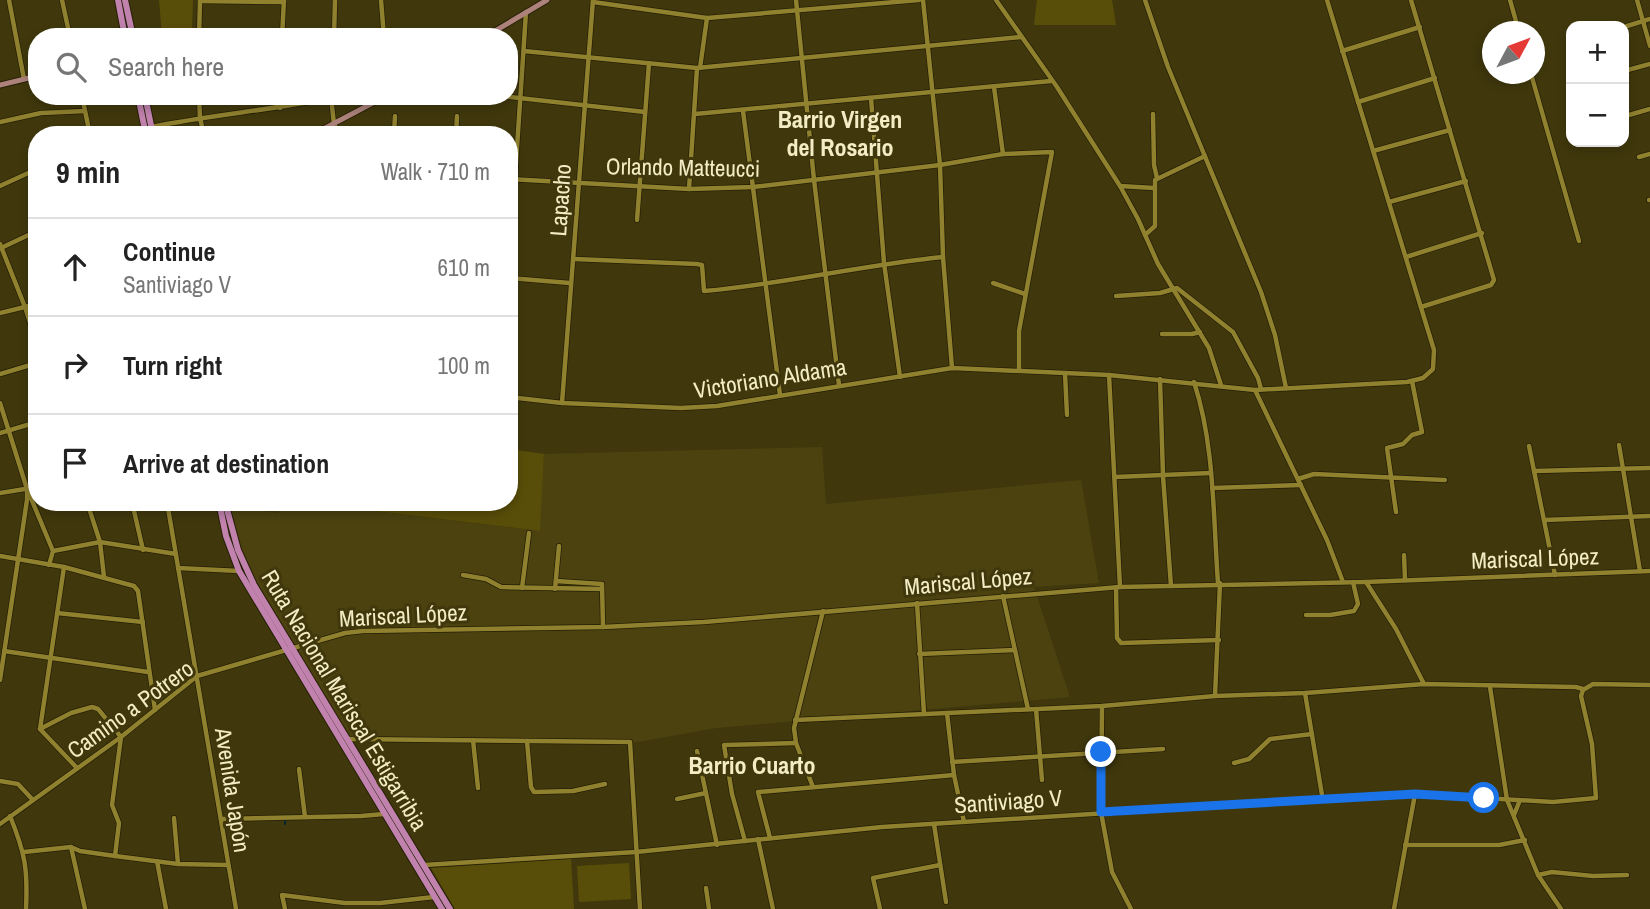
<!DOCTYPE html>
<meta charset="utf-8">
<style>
:root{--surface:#fff;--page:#f6f6f6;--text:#222;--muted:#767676;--line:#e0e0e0}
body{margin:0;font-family:"Archivo Narrow",sans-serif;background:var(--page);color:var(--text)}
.controls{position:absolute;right:21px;top:21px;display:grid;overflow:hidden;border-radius:14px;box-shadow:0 4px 10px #0003}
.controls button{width:63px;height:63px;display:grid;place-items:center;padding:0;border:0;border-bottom:2px solid var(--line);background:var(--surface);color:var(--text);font:35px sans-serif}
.compass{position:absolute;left:1482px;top:21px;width:63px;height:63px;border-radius:50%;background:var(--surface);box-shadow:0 4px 10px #0003;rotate:49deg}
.stop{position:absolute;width:21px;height:21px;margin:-16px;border:5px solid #1a73e8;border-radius:50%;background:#fff}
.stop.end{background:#1a73e8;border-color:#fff;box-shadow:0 2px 7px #0008}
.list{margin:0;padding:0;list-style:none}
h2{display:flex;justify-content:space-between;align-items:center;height:91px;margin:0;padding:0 28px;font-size:30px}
h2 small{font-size:23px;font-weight:400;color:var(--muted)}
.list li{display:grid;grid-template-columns:46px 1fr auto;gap:21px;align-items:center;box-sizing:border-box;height:98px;padding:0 28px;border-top:2px solid var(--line)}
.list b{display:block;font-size:26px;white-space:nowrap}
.list p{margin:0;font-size:23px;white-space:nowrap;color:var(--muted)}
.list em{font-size:23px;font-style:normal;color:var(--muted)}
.icon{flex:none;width:38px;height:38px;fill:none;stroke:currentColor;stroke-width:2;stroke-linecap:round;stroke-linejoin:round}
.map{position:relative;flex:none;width:1650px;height:909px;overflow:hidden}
.search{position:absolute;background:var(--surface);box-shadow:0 4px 10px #0003;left:28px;top:28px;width:490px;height:77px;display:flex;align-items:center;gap:18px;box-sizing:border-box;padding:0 24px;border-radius:28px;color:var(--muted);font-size:26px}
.panel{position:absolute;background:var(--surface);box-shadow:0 4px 10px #0003;left:28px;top:126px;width:490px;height:385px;border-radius:28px}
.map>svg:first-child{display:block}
.built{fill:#4b4210}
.green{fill:#594e09}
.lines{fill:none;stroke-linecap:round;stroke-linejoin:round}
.stream{stroke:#032932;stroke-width:2}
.minor-casing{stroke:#241f06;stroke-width:6}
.major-casing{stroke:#241f06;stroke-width:7}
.highway-casing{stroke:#241f06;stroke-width:8}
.minor{stroke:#90812f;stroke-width:4.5}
.major{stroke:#ad827b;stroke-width:5}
.highway{stroke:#c182ae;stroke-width:6}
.route{stroke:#1a73e8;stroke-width:9}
.labels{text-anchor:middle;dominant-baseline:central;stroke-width:6;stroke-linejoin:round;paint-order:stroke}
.street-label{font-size:23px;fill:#f3ecc4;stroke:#40380c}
.neighbourhood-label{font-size:24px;font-weight:bold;fill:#f3ecc4;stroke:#40380c}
</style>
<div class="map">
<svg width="1650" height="909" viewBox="0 0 1650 909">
<rect width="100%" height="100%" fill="#40380c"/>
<polygon class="built" points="822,447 826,504 1081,480 1099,583 1034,587 1070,697 716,728 638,742 349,737 290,641 243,559 228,507 278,513 282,502 301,502 539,531 544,454"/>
<g class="green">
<polygon points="159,0 193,0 192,28 162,35"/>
<polygon points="1037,0 1112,0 1116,25 1034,25"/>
<polygon points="509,449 544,454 540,531 301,502 509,502"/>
<polygon points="571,859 574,909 455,909 431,868"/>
<polygon points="629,863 631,899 579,902 577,866"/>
</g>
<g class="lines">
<polyline class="stream" points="285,824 285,821"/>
<defs>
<g id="minor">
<polyline points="9,0 24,79"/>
<polyline points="62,0 70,37"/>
<polyline points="381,0 384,37"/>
<polyline points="796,0 814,180 839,385"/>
<polyline points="923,0 940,165 943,257 952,368"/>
<polyline points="996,0 1057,87 1120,186 1138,219 1158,264 1209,348 1221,385"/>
<polyline points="1145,0 1168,67 1261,292 1275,335 1286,388"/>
<polyline points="1411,0 1494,280 1491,285 1421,307"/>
<polyline points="1510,0 1519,32"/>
<polyline points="1637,0 1650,46"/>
<polyline points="200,1 284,2"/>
<polyline points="593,2 707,18 919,0"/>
<polyline points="1624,27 1650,19"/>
<polyline points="199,37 200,1"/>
<polyline points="282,37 284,0"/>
<polyline points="334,37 335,0"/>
<polyline points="524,51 697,68 689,189"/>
<polyline points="1342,51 1420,27"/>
<polyline points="697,68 1021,37"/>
<polyline points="700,68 707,18"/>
<polyline points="1624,71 1650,64"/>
<polyline points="1531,74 1579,241"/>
<polyline points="994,87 1003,154"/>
<polyline points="82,96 90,135"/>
<polyline points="199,96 200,118 204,135"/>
<polyline points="502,96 645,112"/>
<polyline points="331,97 334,124 339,135"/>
<polyline points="871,98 884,263 900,377"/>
<polyline points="1358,102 1435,78"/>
<polyline points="280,108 280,96"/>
<polyline points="743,111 780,395"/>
<polyline points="695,114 1051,81"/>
<polyline points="1153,114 1154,165 1157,178"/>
<polyline points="1629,115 1650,109"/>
<polyline points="0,122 41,113 85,111"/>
<path d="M151,127c60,-12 120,-17 180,-29"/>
<polyline points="124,135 145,128"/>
<polyline points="394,135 395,116"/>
<polyline points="456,135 457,116"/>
<polyline points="1373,151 1450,130"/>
<polyline points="1639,157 1650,154"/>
<polyline points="509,179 689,189 753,187 940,165 1003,154 1052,152 1019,331 1019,370"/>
<polyline points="0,186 37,169"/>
<polyline points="1120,186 1154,188"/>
<polyline points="1649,200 1650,200"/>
<polyline points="1389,202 1466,181"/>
<polyline points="637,220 649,63"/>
<polyline points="1145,235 1155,226 1155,180 1205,156"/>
<polyline points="0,244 25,307 37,344"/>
<polyline points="1,248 37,231"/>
<polyline points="1406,257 1482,233"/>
<path d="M574,259l123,5 5,1 2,26c80,-7 159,-26 239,-34"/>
<polyline points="509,268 526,12"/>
<polyline points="509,278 570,283"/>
<polyline points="993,283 1025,294"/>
<polyline points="1116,296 1160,293 1177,288 1233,332 1258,378 1261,389"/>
<polyline points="0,313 37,304"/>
<polyline points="1162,334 1192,334 1200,332"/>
<polyline points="1065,373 1067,415"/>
<polyline points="0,374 37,363"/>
<polyline points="1109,375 1120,587"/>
<polyline points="1160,379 1163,476 1171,586"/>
<path d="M1194,382c21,64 19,135 24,201"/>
<polyline points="1255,390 1327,540 1343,582"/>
<polyline points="509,397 562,403 681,408 717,406 952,368 1109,375 1255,390 1407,382 1423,378 1433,369 1434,350 1327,0"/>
<polyline points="0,403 27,489 27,500 0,680"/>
<polyline points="562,403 593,0"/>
<polyline points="0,433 37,422"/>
<polyline points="1619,445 1640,571"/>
<polyline points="1529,446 1555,575"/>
<polyline points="1534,471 1650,468"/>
<polyline points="1115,477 1211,473"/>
<polyline points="1298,479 1314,474 1445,480"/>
<polyline points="1212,488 1301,485"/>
<polyline points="28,491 53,551 49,565"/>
<polyline points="0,493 37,487"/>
<polyline points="87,502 100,542 104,577"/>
<polyline points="132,502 143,550"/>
<polyline points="167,502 236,909"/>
<polyline points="1396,512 1387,448 1403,444 1412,435 1422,432 1412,381"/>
<polyline points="1544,520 1650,516"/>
<polyline points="53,551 100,542 176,554"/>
<polyline points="1404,555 1405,580"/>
<polyline points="0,556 64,567 134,586 138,591 155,710"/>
<polyline points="64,567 40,729 77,768"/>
<polyline points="178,568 239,571"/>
<polyline points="463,575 486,579 501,587 602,589"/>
<polyline points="556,581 602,584 603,627"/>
<polyline points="1366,582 1396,629 1424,684"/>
<polyline points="1116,587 1117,638 1121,643 1219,640"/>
<polyline points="522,588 529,533"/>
<polyline points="555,589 559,546"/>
<polyline points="1003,596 1028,709"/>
<polyline points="917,603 924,714"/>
<polyline points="57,613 143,622"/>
<polyline points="1306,615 1330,615 1354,611 1358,604 1353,582"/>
<polyline points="4,651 148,672"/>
<polyline points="919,654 1015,650"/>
<polyline points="1490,687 1507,800 1538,875 1561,909"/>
<polyline points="1305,693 1323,801"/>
<polyline points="1215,696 1220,583"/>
<polyline points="1102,706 1101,812 1112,872 1131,909"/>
<polyline points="1036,709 1042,780"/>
<polyline points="947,713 954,775 964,822"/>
<polyline points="795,720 1102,706 1215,696 1305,693 1424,684 1576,687 1583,689"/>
<polyline points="40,729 71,713 92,707 98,709 121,737 112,805 119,823 115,856"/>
<polyline points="347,739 630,742 640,909"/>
<polyline points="473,740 478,788"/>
<polyline points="527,741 531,787 534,792 573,791 605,784"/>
<polyline points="697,751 717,845"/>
<polyline points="952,762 1163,749"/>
<polyline points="1234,763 1249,759 1270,739 1312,734"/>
<polyline points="299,769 305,817"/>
<polyline points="0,781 18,784 32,799"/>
<polyline points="813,787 796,743 794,728 823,611"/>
<polyline points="677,799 706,793"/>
<polyline points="1514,815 1520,800"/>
<path d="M10,816c15,37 18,53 16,93"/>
<polyline points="174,818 178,864"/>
<polyline points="221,819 361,816 384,814"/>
<polyline points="0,824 121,737 197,676 345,633 363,631 603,627 704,622 1120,587 1365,582 1650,571"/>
<polyline points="934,824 946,902"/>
<polyline points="770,838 758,792 954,775"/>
<polyline points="758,839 773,909"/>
<polyline points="745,841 732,794 724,745 796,743"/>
<polyline points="1405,845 1499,845 1525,840"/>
<polyline points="71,847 85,909"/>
<polyline points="24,852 71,847 80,851 115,856 178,864 228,865"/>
<polyline points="157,861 166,909"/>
<polyline points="424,865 636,852 882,827 1415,794 1553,802 1596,798 1592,744 1581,696 1583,690 1593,684 1650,685"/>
<polyline points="1538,875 1552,872 1593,876 1627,875"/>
<polyline points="706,888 709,909"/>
<polyline points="285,909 282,895 345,903 380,903 434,897"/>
<polyline points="880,909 873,878 940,865"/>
<polyline points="1394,909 1415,794"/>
</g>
<g id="major">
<polyline points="485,37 547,0"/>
<polyline points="0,85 37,76"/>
<polyline points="312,135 386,96"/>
</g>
<g id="highway">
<polyline points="118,0 125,37"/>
<polyline points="125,0 133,37"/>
<polyline points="138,96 146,135"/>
<polyline points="145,96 153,135"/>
<polyline points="219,502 226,536 239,571 442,909"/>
<polyline points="225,502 238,550 254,585 450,909"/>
</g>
</defs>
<use href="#minor" class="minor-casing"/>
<use href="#major" class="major-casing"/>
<use href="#highway" class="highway-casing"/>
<use href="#minor" class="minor"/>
<use href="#major" class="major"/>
<use href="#highway" class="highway"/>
</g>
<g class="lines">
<polyline class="route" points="1101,752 1101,812 1415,794 1484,798"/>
</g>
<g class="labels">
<g class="street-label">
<text transform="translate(683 167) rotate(1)">Orlando Matteucci</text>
<text transform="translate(560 200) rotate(-86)">Lapacho</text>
<text transform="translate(770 378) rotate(-9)">Victoriano Aldama</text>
<text transform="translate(1535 558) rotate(-2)">Mariscal López</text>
<text transform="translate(968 581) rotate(-5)">Mariscal López</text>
<text transform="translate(403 615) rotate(-3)">Mariscal López</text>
<text transform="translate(345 700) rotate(59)">Ruta Nacional Mariscal Estigarribia</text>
<text transform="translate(130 709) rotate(-36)">Camino a Potrero</text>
<text transform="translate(233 790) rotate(81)">Avenida Japón</text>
<text transform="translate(1008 801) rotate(-4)">Santiviago V</text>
</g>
<g class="neighbourhood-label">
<text x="840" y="119">Barrio Virgen<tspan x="840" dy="28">del Rosario</tspan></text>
<text x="752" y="765">Barrio Cuarto</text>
</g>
</g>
</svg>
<div class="controls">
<button>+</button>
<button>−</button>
</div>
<svg class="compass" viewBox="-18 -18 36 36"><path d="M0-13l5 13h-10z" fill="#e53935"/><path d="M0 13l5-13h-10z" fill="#767676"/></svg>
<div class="stop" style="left:1484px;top:798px"></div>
<div class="stop end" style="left:1101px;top:752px"></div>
<div class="search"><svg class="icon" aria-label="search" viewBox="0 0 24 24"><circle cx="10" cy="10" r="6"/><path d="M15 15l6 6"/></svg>Search here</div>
<section class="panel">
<h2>9 min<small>Walk · 710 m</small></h2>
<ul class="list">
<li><svg class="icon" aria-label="ahead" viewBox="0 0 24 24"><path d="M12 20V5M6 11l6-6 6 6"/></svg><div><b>Continue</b><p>Santiviago V</p></div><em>610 m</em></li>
<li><svg class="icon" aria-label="right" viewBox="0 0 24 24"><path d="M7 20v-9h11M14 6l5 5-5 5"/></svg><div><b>Turn right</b></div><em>100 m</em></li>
<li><svg class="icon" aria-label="arrive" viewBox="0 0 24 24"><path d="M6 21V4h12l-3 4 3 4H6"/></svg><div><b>Arrive at destination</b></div></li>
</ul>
</section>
</div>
